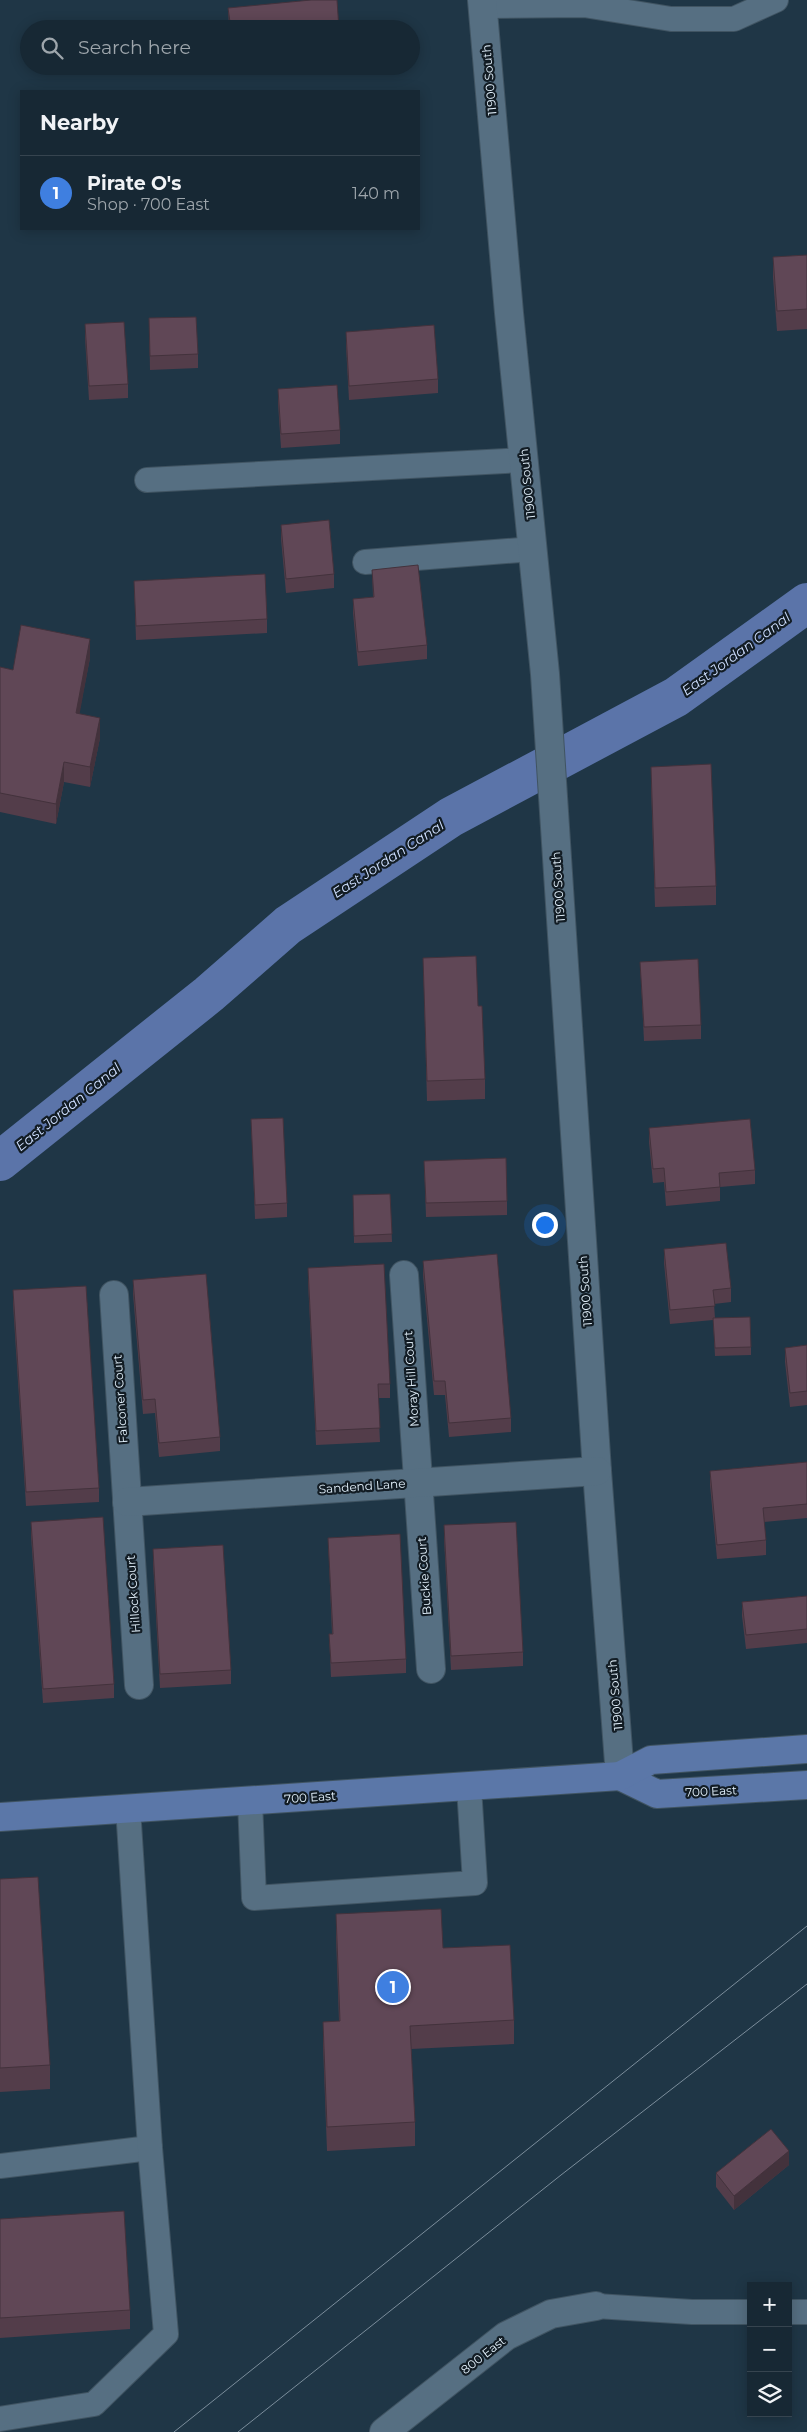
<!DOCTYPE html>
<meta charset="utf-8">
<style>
:root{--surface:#172834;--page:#20303c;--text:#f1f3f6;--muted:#9ea6ac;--line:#36444f;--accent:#f1a640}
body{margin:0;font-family:Montserrat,sans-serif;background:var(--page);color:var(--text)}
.controls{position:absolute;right:15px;bottom:15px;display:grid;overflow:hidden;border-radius:0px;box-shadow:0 2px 12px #0003}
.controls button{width:45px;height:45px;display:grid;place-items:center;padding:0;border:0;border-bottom:1px solid var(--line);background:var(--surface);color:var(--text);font:25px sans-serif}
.you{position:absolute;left:544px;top:1224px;width:18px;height:18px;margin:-12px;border:4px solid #fff;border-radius:50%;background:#1a73e8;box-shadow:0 0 0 8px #1a73e833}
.badge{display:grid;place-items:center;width:32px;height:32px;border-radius:50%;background:var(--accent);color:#fff;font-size:16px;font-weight:700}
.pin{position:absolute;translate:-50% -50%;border:2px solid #fff;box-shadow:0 1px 5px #0006}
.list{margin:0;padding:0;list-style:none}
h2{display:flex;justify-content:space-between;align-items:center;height:65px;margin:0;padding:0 20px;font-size:21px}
h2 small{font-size:16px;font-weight:400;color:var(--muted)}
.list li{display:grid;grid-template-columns:32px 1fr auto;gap:15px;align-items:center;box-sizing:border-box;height:75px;padding:0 20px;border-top:1px solid var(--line)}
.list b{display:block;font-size:19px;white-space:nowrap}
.list p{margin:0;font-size:16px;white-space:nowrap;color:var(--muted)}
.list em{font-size:16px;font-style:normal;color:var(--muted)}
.icon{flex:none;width:28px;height:28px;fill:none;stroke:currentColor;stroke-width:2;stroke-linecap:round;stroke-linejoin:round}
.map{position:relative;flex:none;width:807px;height:2432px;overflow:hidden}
.search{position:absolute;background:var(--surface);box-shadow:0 2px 12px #0003;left:20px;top:20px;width:400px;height:55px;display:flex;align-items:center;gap:12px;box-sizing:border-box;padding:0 18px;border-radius:28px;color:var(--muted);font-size:19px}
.panel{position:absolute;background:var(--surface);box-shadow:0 2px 12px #0003;left:20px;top:90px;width:400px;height:140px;border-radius:0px}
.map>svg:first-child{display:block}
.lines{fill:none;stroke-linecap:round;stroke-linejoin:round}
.canal{stroke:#5b74a9;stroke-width:40}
.lane-casing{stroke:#405462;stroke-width:26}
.street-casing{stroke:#405462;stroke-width:30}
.secondary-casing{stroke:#405462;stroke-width:30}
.lane{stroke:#566f82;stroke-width:24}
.street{stroke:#566f82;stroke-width:28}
.secondary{stroke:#5b77a8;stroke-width:28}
.tram{stroke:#7b8d9b;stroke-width:1}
.wall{fill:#533d4a}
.shaded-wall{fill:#43323c}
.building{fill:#604756;stroke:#43323c}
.labels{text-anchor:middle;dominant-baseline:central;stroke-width:4.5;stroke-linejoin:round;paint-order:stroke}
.street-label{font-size:12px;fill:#e4f2fd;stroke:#121c24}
.water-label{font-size:14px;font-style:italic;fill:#cfdfff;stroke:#121c24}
</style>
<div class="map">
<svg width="807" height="2432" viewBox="0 0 807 2432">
<rect width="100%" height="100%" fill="#1f3646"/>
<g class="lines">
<polyline class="canal" points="0,1161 209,994 288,925 451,817 676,697 807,603"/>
<defs>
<g id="lane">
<polyline points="483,6 584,5 671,19 734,19 776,0"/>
<polyline points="147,480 524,460"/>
<polyline points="365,562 533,549"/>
<polyline points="250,1801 254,1898 475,1883 469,1787"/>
<polyline points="0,2166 150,2148"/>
<polyline points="596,2306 692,2312 751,2312"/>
<polyline points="788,2312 807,2312"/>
<polyline points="0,2419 94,2404 166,2334 150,2148 128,1808"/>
</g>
<g id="street">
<polyline points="482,0 509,313 545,674 597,1471 620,1776"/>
<polyline points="404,1275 431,1669"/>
<polyline points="114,1295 139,1685"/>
<polyline points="127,1502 597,1471"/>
<polyline points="384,2432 506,2336 551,2314 596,2306"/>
</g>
<g id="secondary">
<polyline points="620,1776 657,1794 807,1785"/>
<polyline points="0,1817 620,1776 651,1760 807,1749"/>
</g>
</defs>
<use href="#lane" class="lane-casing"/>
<use href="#street" class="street-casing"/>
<use href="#secondary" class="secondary-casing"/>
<use href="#lane" class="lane"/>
<use href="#street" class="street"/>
<use href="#secondary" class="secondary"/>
<g class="tram">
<polyline points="174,2432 807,1926"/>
<polyline points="238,2432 561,2175 807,1984"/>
</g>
</g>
<g class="wall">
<polygon points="228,8 339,29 229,29"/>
<polygon points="807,255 807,329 777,331 773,277 773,257"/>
<polygon points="149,318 198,354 198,368 150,370"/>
<polygon points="85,324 128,384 128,398 89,400 85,338"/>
<polygon points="346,332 438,379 438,393 349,400 346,346"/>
<polygon points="278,389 340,430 340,444 281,448 278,403"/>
<polygon points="281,525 334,574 334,588 286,593 281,539"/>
<polygon points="372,570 427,645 427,659 358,666 353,613 353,599 373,597"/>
<polygon points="134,581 267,619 267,633 136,640"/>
<polygon points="90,658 79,714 100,738 90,787 64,782 56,824 0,812 0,667 13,670"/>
<polygon points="651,767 716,886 716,905 655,907 651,786"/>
<polygon points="423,958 478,1006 485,1079 485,1099 427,1101"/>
<polygon points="640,962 701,1025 701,1039 644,1041"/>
<polygon points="251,1119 287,1203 287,1217 255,1219"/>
<polygon points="649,1128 755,1170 755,1184 720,1187 720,1201 666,1206 664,1182 653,1183 649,1142"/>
<polygon points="424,1161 507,1201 507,1215 426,1217"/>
<polygon points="390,1194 392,1242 354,1243 353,1195"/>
<polygon points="664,1249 731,1288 731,1302 714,1304 715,1318 751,1347 751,1355 715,1356 713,1320 670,1324 664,1263"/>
<polygon points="423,1261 511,1418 511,1432 449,1437 445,1395 434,1395 423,1275"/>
<polygon points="308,1268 390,1384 390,1398 378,1398 380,1442 316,1445 308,1282"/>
<polygon points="133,1280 220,1437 220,1451 159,1457 155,1413 143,1414 133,1294"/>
<polygon points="13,1290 99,1488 99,1502 26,1506 13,1304"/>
<polygon points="807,1345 807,1405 790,1407 785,1362 785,1348"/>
<polygon points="807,1462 807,1518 764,1522 766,1540 766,1555 717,1559 710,1485 710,1471"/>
<polygon points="31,1522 114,1684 114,1698 43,1703 31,1536"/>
<polygon points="444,1525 523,1652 523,1666 451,1670 444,1539"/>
<polygon points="328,1538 406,1659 406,1673 331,1677 329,1634 332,1634"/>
<polygon points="153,1549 231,1670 231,1684 160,1688 153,1563"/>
<polygon points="807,1596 807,1643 746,1649 742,1616 742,1602"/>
<polygon points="0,1879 50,2065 50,2089 0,2092"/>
<polygon points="336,1914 443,1948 514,2020 514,2044 411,2049 415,2122 415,2146 327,2151 323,2046 323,2022 339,2021 336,1938"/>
<polygon points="789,2165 734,2210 716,2187 716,2173"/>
<polygon points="0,2219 130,2310 130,2329 0,2338"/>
</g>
<g class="shaded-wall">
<polygon points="90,639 90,658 76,733 76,713"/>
<polygon points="100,718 100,738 90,787 90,767"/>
<polygon points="64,762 64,782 56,824 56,804"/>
<polygon points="789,2151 789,2165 734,2210 734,2196"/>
</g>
<g class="building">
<polygon points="311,0 337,0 339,29 231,29 228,8"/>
<polygon points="807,255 807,309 777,311 773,257"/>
<polygon points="196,317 198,354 150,356 149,318"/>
<polygon points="124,322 128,384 89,386 85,324"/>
<polygon points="434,325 438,379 349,386 346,332"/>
<polygon points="337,385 340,430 281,434 278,389"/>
<polygon points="329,520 334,574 286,579 281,525"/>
<polygon points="418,565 427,645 358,652 353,599 374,597 372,570"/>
<polygon points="265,574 267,619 136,626 134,581"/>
<polygon points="21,625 90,639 76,713 100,718 90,767 64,762 56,804 0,793 0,667 13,670"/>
<polygon points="711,764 716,886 655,888 651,767"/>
<polygon points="476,956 478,1006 482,1006 485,1079 427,1081 423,958"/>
<polygon points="698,959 701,1025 644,1027 640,962"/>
<polygon points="283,1118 287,1203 255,1205 251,1119"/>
<polygon points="750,1119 755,1170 719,1173 720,1187 666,1192 664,1168 653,1169 649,1128"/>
<polygon points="506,1158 507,1201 426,1203 424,1161"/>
<polygon points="390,1194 392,1234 354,1236 353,1195"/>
<polygon points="726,1243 731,1288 713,1290 715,1306 670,1310 664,1249"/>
<polygon points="497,1254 511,1418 449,1423 445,1381 434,1381 423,1261"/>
<polygon points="384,1264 390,1384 378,1384 380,1428 316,1431 308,1268"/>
<polygon points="206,1274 220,1437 159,1443 155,1399 143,1400 133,1280"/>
<polygon points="86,1286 99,1488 26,1492 13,1290"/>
<polygon points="750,1317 751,1347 715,1348 713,1318"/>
<polygon points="807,1345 807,1391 790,1393 785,1348"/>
<polygon points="807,1462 807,1504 763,1508 766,1540 717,1545 710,1471"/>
<polygon points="103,1517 114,1684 43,1689 31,1522"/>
<polygon points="516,1522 523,1652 451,1656 444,1525"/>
<polygon points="400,1534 406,1659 331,1663 329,1634 333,1634 328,1538"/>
<polygon points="223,1545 231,1670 160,1674 153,1549"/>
<polygon points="807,1596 807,1629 746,1635 742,1602"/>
<polygon points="38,1877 50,2065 0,2068 0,1879"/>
<polygon points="441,1909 443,1948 510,1945 514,2020 410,2026 415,2122 327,2127 323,2022 340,2021 336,1914"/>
<polygon points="771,2129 789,2151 734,2196 716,2173"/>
<polygon points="124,2211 130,2310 0,2318 0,2219"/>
</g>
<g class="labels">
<g class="street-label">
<text transform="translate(489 80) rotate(-95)">11900 South</text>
<text transform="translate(527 484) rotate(-96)">11900 South</text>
<text transform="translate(558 887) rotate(-94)">11900 South</text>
<text transform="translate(585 1291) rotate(-94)">11900 South</text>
<text transform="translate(411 1379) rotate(-94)">Moray Hill Court</text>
<text transform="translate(120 1399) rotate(-94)">Falconer Court</text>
<text transform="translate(362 1486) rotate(-4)">Sandend Lane</text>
<text transform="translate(424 1576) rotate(-94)">Buckie Court</text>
<text transform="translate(133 1594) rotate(-94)">Hillock Court</text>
<text transform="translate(615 1695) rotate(-95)">11900 South</text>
<text transform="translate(711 1791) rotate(-3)">700 East</text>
<text transform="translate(310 1797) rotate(-4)">700 East</text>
<text transform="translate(483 2355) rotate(-38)">800 East</text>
</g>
<g class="water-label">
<text transform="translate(736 654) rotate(-36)">East Jordan Canal</text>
<text transform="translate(388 859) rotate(-33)">East Jordan Canal</text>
<text transform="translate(68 1107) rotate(-39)">East Jordan Canal</text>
</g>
</g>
</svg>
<div class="controls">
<button>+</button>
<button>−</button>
<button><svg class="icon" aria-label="layers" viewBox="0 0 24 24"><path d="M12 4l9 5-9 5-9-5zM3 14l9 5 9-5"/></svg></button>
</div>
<div class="you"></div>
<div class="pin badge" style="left:393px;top:1987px;background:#3f7fe0">1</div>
<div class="search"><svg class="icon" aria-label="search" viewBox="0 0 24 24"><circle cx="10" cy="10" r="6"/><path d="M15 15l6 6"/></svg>Search here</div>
<section class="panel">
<h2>Nearby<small></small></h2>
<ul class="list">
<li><span class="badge" style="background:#3f7fe0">1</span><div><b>Pirate O's</b><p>Shop · 700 East</p></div><em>140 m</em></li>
</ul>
</section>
</div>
